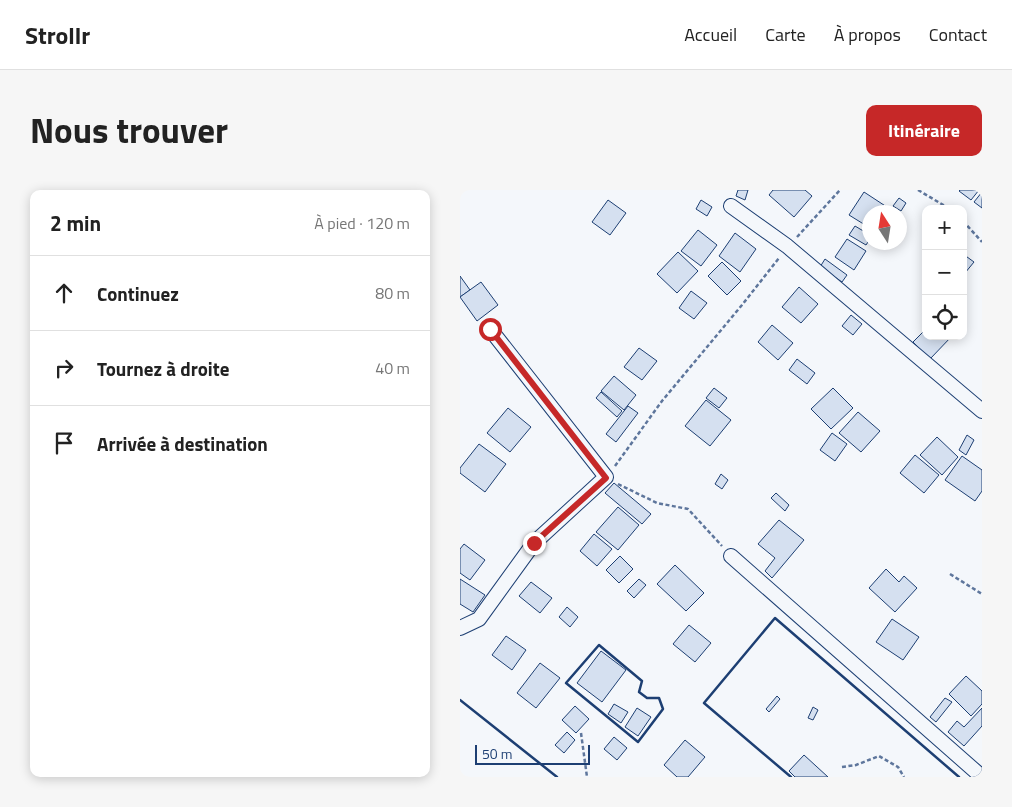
<!DOCTYPE html>
<html lang="fr">
<meta charset="utf-8">
<style>
:root{--surface:#fff;--page:#f6f6f6;--text:#222;--muted:#767676;--line:#e0e0e0;--accent:#c62828}
body{margin:0;font-family:"Titillium Web",sans-serif;background:var(--page);color:var(--text)}
.controls{position:absolute;right:15px;top:15px;display:grid;overflow:hidden;border-radius:10px;box-shadow:0 2px 12px #0003}
.controls button{width:45px;height:45px;display:grid;place-items:center;padding:0;border:0;border-bottom:1px solid var(--line);background:var(--surface);color:var(--text);font:25px sans-serif}
.compass{position:absolute;left:402px;top:15px;width:45px;height:45px;border-radius:50%;background:var(--surface);box-shadow:0 2px 12px #0003;rotate:348deg}
.scale{position:absolute;left:15px;bottom:12px;width:115px;box-sizing:border-box;padding-left:5px;border:2px solid #1d3f73;border-top:0;font-size:14px;line-height:18px;white-space:nowrap;color:#1d3f73;-webkit-text-stroke:4px #f4f7fb;paint-order:stroke}
.stop{position:absolute;width:15px;height:15px;margin:-11px;border:4px solid #c62828;border-radius:50%;background:#fff}
.stop.end{background:#c62828;border-color:#fff;box-shadow:0 1px 5px #0008}
.list{margin:0;padding:0;list-style:none}
h2{display:flex;justify-content:space-between;align-items:center;height:65px;margin:0;padding:0 20px;font-size:21px}
h2 small{font-size:16px;font-weight:400;color:var(--muted)}
.list li{display:grid;grid-template-columns:32px 1fr auto;gap:15px;align-items:center;box-sizing:border-box;height:75px;padding:0 20px;border-top:1px solid var(--line)}
.list b{display:block;font-size:19px;white-space:nowrap}
.list em{font-size:16px;font-style:normal;color:var(--muted)}
.icon{flex:none;width:28px;height:28px;fill:none;stroke:currentColor;stroke-width:2;stroke-linecap:round;stroke-linejoin:round}
.map{position:relative;flex:none;width:522px;height:587px;overflow:hidden;border-radius:10px}
header{display:flex;align-items:center;gap:30px;box-sizing:border-box;height:70px;padding:0 25px;background:var(--surface);border-bottom:1px solid var(--line)}
header strong{font-size:24px}
nav{display:flex;gap:28px;margin-inline-start:auto;font-size:18px}
.intro{display:flex;align-items:center;justify-content:space-between;box-sizing:border-box;height:120px;padding:0 30px}
h1{margin:0;font-size:35px}
.button{padding:12px 22px;border-radius:10px;background:var(--accent);color:#fff;font-size:18px;font-weight:700}
main{display:flex;gap:30px;padding:0 30px}
aside{flex:1;background:var(--surface);border-radius:10px;box-shadow:0 2px 12px #0003}
.map>svg:first-child{display:block}
.building{fill:#d5e0f0;stroke:#1d3f73}
.lines{fill:none;stroke-linecap:round;stroke-linejoin:round}
.minor-casing{stroke:#1d3f73;stroke-width:16}
.path{stroke:#5e769c;stroke-width:2.5;stroke-dasharray:4 2.5;stroke-linecap:butt}
.minor{stroke:#f4f7fb;stroke-width:14}
.wall{stroke:#1d3f73;stroke-width:2.5}
.route{stroke:#c62828;stroke-width:6}
</style>
<header>
<strong>Strollr</strong>
<nav><a>Accueil</a><a>Carte</a><a>À propos</a><a>Contact</a></nav>
</header>
<div class="intro"><h1>Nous trouver</h1><a class="button">Itinéraire</a></div>
<main>
<aside>
<h2>2 min<small>À pied · 120 m</small></h2>
<ul class="list">
<li><svg class="icon" aria-label="ahead" viewBox="0 0 24 24"><path d="M12 20V5M6 11l6-6 6 6"/></svg><div><b>Continuez</b></div><em>80 m</em></li>
<li><svg class="icon" aria-label="right" viewBox="0 0 24 24"><path d="M7 20v-9h11M14 6l5 5-5 5"/></svg><div><b>Tournez à droite</b></div><em>40 m</em></li>
<li><svg class="icon" aria-label="arrive" viewBox="0 0 24 24"><path d="M6 21V4h12l-3 4 3 4H6"/></svg><div><b>Arrivée à destination</b></div></li>
</ul>
</aside>
<div class="map">
<svg width="522" height="587" viewBox="0 0 522 587">
<rect width="100%" height="100%" fill="#f4f7fb"/>
<g class="building">
<polygon points="278,0 288,0 285,10 276,6"/>
<polygon points="313,0 345,0 352,6 334,27 309,5"/>
<polygon points="500,0 519,0 511,10 499,1"/>
<polygon points="404,2 433,21 432,22 410,22 410,38 389,25"/>
<polygon points="522,2 522,18 514,12"/>
<polygon points="439,8 446,13 441,21 433,16"/>
<polygon points="148,10 166,23 150,45 132,32"/>
<polygon points="241,10 252,17 247,26 236,19"/>
<polygon points="395,36 410,45 410,49 406,55 389,45"/>
<polygon points="238,40 257,55 241,76 221,61"/>
<polygon points="275,43 296,59 280,82 259,66"/>
<polygon points="387,49 406,61 394,80 375,67"/>
<polygon points="218,62 238,81 217,103 197,84"/>
<polygon points="503,64 514,72 505,83 503,81"/>
<polygon points="365,69 387,85 382,92 360,77"/>
<polygon points="262,72 281,91 267,105 248,86"/>
<polygon points="0,86 10,100 0,107"/>
<polygon points="21,92 38,115 17,131 0,107"/>
<polygon points="339,97 358,114 341,133 322,117"/>
<polygon points="231,101 247,113 234,129 219,118"/>
<polygon points="391,125 402,134 393,145 382,136"/>
<polygon points="312,135 333,153 318,170 298,152"/>
<polygon points="466,139 466,146 492,146 470,169 453,152"/>
<polygon points="179,158 197,171 182,190 164,177"/>
<polygon points="337,169 355,183 347,194 329,180"/>
<polygon points="154,186 176,205 164,220 141,201"/>
<polygon points="254,198 267,208 259,218 246,208"/>
<polygon points="373,198 393,218 371,239 351,219"/>
<polygon points="141,202 162,221 157,227 136,208"/>
<polygon points="246,210 271,230 250,256 225,236"/>
<polygon points="168,216 178,223 156,252 146,244"/>
<polygon points="48,218 71,237 50,262 27,243"/>
<polygon points="398,222 420,241 401,262 379,243"/>
<polygon points="372,243 387,254 375,271 360,260"/>
<polygon points="507,245 514,250 506,265 499,260"/>
<polygon points="477,247 498,267 482,285 460,265"/>
<polygon points="19,254 46,274 25,302 0,283 0,278"/>
<polygon points="455,265 479,285 464,303 440,283"/>
<polygon points="502,266 522,280 522,301 515,311 485,290"/>
<polygon points="261,284 268,290 262,299 255,294"/>
<polygon points="154,293 191,324 182,334 145,303"/>
<polygon points="316,303 329,315 325,321 311,308"/>
<polygon points="158,317 179,335 158,360 136,342"/>
<polygon points="319,330 344,350 312,388 305,381 315,368 298,354"/>
<polygon points="134,344 152,359 137,376 120,361"/>
<polygon points="4,354 25,370 10,390 0,383 0,359"/>
<polygon points="160,366 173,379 159,393 146,380"/>
<polygon points="215,375 244,403 226,421 197,394"/>
<polygon points="426,379 439,392 444,386 457,398 435,422 409,398"/>
<polygon points="0,389 25,405 13,422 0,414"/>
<polygon points="179,389 186,395 174,408 167,401"/>
<polygon points="71,392 92,408 80,423 59,406"/>
<polygon points="107,417 118,427 110,437 99,427"/>
<polygon points="432,429 459,447 443,470 416,452"/>
<polygon points="229,435 251,453 235,472 213,454"/>
<polygon points="46,446 66,460 52,480 32,465"/>
<polygon points="141,461 166,480 142,512 117,493"/>
<polygon points="80,473 100,488 76,518 57,503"/>
<polygon points="506,486 522,501 522,514 511,526 489,504"/>
<polygon points="317,506 320,509 309,522 306,519"/>
<polygon points="485,508 492,512 476,532 470,527"/>
<polygon points="154,514 168,522 161,533 148,524"/>
<polygon points="115,516 129,529 116,543 102,530"/>
<polygon points="353,517 358,520 353,530 348,528"/>
<polygon points="177,518 191,527 178,546 165,537"/>
<polygon points="522,518 522,536 504,556 488,542 497,531 504,537"/>
<polygon points="107,542 115,550 104,563 95,555"/>
<polygon points="154,547 167,558 157,570 144,559"/>
<polygon points="225,550 245,567 228,587 217,587 204,575"/>
<polygon points="344,565 368,587 335,587 329,581"/>
</g>
<g class="lines">
<defs>
<g id="minor">
<polyline points="271,16 327,56 522,221"/>
<polyline points="271,366 522,587"/>
<polyline points="0,438 19,429 74,353 146,287 30,139"/>
</g>
</defs>
<use href="#minor" class="minor-casing"/>
<g class="path">
<polyline points="458,0 490,19"/>
<polyline points="503,31 522,52"/>
<polyline points="337,47 380,0"/>
<polyline points="155,276 202,211 282,115 319,68"/>
<polyline points="158,294 197,313 228,319 262,356"/>
<polyline points="490,384 522,404"/>
<polyline points="121,543 127,587"/>
<polyline points="382,577 396,575 419,566 438,577 444,587"/>
</g>
<use href="#minor" class="minor"/>
<g class="wall">
<polygon points="139,455 182,491 179,502 187,508 199,508 203,519 178,552 106,493"/>
<polyline points="0,510 97,587"/>
<polyline points="331,587 244,513 315,428 499,587"/>
</g>
</g>
<g class="lines">
<polyline class="route" points="30,139 146,288 74,353"/>
</g>
</svg>
<div class="controls">
<button>+</button>
<button>−</button>
<button><svg class="icon" aria-label="locate" viewBox="0 0 24 24"><circle cx="12" cy="12" r="6"/><path d="M12 2v4M12 18v4M2 12h4M18 12h4"/></svg></button>
</div>
<svg class="compass" viewBox="-18 -18 36 36"><path d="M0-13l5 13h-10z" fill="#e53935"/><path d="M0 13l5-13h-10z" fill="#767676"/></svg>
<div class="scale">50 m</div>
<div class="stop" style="left:30px;top:139px"></div>
<div class="stop end" style="left:74px;top:353px"></div>
</div>
</main>
